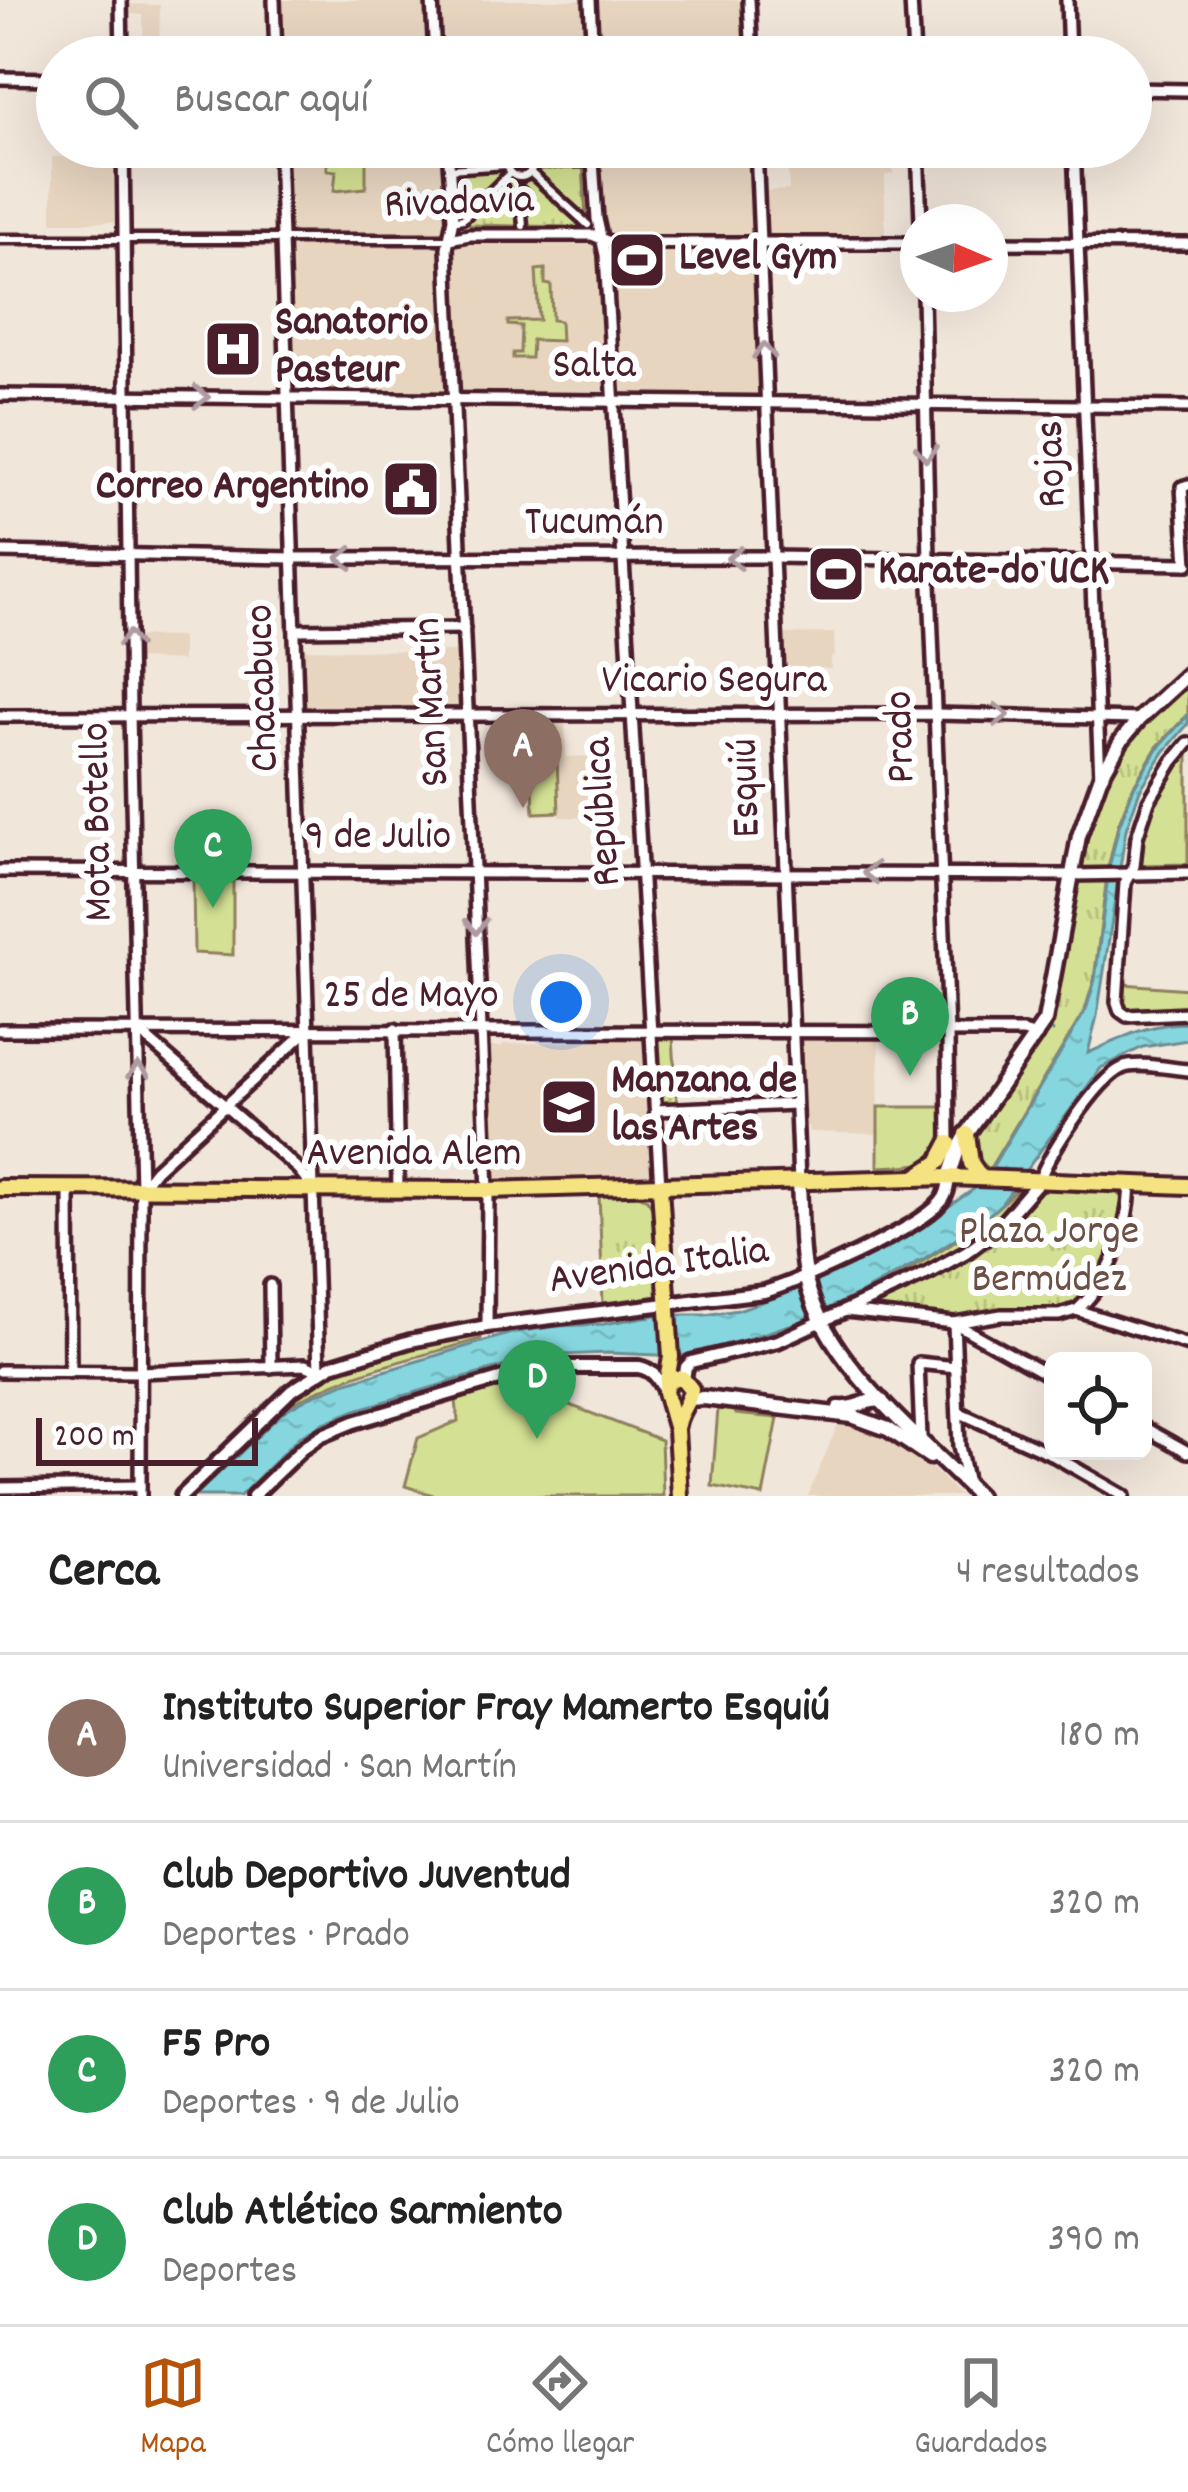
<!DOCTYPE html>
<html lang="es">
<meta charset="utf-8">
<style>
:root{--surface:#fff;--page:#f2f2f2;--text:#222;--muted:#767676;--line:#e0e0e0;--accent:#b45309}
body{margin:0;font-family:Dekko,sans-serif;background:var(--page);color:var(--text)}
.controls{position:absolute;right:36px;bottom:36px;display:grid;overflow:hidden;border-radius:18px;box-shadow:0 12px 48px #0002}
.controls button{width:108px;height:108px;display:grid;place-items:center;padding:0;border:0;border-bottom:3px solid var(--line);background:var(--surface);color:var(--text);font:60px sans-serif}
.compass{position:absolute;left:900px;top:204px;width:108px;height:108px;border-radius:50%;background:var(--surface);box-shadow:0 12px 48px #0002;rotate:92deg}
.scale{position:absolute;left:36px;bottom:30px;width:222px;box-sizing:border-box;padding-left:12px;border:6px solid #4a1f2b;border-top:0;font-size:33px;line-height:42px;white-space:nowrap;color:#4a1f2b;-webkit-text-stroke:9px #fff;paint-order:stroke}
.you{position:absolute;left:561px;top:1002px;width:42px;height:42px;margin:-30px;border:9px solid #fff;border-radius:50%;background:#1a73e8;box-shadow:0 0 0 18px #1a73e833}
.badge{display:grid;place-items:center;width:78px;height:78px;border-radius:50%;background:var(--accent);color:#fff;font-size:39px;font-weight:700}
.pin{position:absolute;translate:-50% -99px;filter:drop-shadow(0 3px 6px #0008)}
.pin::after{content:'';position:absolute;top:63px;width:42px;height:36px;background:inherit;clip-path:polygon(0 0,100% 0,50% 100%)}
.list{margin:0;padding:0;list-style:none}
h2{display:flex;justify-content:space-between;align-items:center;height:156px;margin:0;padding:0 48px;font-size:51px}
h2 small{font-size:39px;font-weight:400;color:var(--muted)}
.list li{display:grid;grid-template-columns:78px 1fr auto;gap:36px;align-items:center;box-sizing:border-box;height:168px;padding:0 48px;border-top:3px solid var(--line)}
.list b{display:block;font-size:45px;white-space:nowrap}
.list p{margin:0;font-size:39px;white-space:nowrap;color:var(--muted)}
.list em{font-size:39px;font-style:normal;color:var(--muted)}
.icon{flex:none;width:66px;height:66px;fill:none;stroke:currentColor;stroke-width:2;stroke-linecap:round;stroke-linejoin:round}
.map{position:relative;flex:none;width:1188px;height:1496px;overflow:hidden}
.search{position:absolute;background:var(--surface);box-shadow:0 12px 48px #0002;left:36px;right:36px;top:36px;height:132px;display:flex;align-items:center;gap:30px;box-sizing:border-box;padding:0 42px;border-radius:66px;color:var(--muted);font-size:45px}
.sheet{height:828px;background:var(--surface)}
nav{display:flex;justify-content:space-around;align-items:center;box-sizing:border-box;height:168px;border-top:3px solid var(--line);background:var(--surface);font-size:33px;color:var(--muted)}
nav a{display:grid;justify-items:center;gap:6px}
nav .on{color:var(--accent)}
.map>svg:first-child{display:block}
.built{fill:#e7d5c0}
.grass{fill:#d4e093;stroke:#8f805f;stroke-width:3}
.park{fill:url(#park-tufts);stroke:#8f805f;stroke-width:3}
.water{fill:url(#water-ripples);stroke:#6d8d96;stroke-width:3}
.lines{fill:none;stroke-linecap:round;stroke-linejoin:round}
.stream{stroke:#6d8d96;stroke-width:3}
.pedestrian-casing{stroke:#4a1f2b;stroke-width:15}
.minor-casing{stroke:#4a1f2b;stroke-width:18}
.tertiary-casing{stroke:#4a1f2b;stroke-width:20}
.secondary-casing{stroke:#4a1f2b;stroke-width:21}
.primary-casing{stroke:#4a1f2b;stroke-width:22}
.pedestrian{stroke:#fff;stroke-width:6}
.minor{stroke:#fff;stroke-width:9}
.tertiary{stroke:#fff;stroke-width:10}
.secondary{stroke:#fff;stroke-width:12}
.primary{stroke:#f5e382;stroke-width:14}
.oneway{stroke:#ae9aa0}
.labels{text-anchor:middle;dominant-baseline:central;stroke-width:12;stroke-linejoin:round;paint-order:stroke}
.street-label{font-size:42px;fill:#4a1f2b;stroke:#fff}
.poi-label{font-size:42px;font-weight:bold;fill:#4a1f2b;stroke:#fff;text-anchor:start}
.park-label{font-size:42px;fill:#6c4f45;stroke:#fff}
</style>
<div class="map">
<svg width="1188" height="1496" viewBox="0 0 1188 1496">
<defs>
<pattern id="park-tufts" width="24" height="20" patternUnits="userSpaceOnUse" patternTransform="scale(3)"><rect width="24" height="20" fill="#d4e093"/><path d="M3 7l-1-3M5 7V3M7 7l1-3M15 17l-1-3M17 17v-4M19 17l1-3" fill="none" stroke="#b8c07f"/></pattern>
<pattern id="water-ripples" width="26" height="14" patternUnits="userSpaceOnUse" patternTransform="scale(3)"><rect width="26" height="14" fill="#85d6de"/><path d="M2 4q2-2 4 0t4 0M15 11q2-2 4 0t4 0" fill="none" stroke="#74b7bf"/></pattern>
</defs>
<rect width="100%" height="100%" fill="#f1e6da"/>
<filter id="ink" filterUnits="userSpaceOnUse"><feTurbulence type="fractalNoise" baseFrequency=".00833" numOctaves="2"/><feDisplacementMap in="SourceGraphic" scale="24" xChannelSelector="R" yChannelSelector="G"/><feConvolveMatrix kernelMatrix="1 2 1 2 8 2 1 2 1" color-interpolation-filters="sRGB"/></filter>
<g filter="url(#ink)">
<g class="built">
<polygon points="278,0 746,0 748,57 280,57"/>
<polygon points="128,4 160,5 159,57 143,57 143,15 128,14"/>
<polygon points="283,147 752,147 762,391 756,398 291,393"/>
<polygon points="787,147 908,147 907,161 893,161 893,174 885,175 885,236 771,236 766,232 765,191 789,190"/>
<polygon points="52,157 113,158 114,222 52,222"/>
<polygon points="834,633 835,656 831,657 831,669 783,666 782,634"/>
<polygon points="137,636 182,637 182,661 137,659"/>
<polygon points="302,649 458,652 461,705 457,710 310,709 304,704"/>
<polygon points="540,722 565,722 566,757 595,756 599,818 560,817 559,814 532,815 529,755 541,754"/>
<polygon points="804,1038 879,1039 878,1134 809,1132 808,1126 803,1126 799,1043"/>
<polygon points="643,1039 645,1042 652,1174 499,1179 493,1177 488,1047 502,1047 503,1044"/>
<polygon points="838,1424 862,1430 895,1443 924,1460 960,1496 808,1496"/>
</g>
<g class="grass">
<polygon points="327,160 366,160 366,188 334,191 336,171 327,170"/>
<polygon points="545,269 545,284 551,285 552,320 560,321 561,341 532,340 531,358 513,358 513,353 520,353 521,326 508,325 508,321 539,320 536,270"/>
<path d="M1188,750v114l-50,1c4,-43 20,-83 50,-115z"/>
<polygon points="557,759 559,812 534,813 532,760"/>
<polygon points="193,878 233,879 233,955 194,953"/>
<polygon points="1123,984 1188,989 1188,1008 1130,1011 1124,1005"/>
<path d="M878,1107h64c2,61 -8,57 -64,60z"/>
<path d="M1020,1186h5l1,4c-11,12 -20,25 -32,36 -31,28 -77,51 -117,62 51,-29 102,-58 143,-102z"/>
<path d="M481,1332v7c-72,21 -150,35 -212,80 11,-12 22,-24 36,-33 45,-29 123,-45 176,-54z"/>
<polygon points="515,1384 661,1440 663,1496 436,1496 405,1486 418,1438 458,1421 456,1400"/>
<polygon points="718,1409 735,1411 736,1414 778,1418 763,1496 712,1486"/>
</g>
<g class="park">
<polygon points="457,147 582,147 586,218 578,227 470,225 461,212"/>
<polygon points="1188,681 1188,714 1157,747 1133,787 1118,825 1108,868 1094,980 1085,1010 990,1168 985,1172 981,1172 972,1142 975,1135 1053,1022 1091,820 1111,771 1138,729"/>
<polygon points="660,1036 673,1036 677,1105 663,1106 660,1102 656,1042"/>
<polygon points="1045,1188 1086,1193 1090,1190 1115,1191 1123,1199 1109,1254 1099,1274 1087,1294 1078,1303 1065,1309 1007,1310 958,1316 871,1310 868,1307 983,1246 1001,1232 1037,1193"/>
<polygon points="632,1192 647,1199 656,1213 659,1296 603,1304 599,1193"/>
</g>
<path class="water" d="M1188,715v9l-24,28 -24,38 -14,39 -29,187 -9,37c38,-16 55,-29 100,-30v17l-45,7 -42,21 -99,135 -21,19 -56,36 -60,33 -66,31 -55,18 -63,16 -73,-3 -46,2 -40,6 -166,49 -35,14 -21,12 -60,60h-45l89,-85 25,-14 35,-14 171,-51 43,-6 46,-2 52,-9h49l33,-5 49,-17 126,-62 64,-44 17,-23 92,-154 9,-30 14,-112 10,-42 15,-39 24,-39z"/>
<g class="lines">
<polyline class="stream" points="1046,1023 1053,1032"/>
<defs>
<g id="pedestrian">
<circle cx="520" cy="164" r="13"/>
<polyline points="533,163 583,162"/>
<polyline points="449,169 506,165"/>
<polyline points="530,172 588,225"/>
<polygon points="521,191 525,196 519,201 516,194"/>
<polyline points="521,201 523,226"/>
<polyline points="457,220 463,219 510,173"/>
<polyline points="0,239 449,239"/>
</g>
<g id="minor">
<polyline points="121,0 122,57"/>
<polyline points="274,0 276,57"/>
<polyline points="432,0 435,57"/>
<polyline points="590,0 593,57"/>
<polyline points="749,0 752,57"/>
<polyline points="911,0 914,57"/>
<polyline points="1067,0 1069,57"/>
<polyline points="0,78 57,79"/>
<polyline points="1131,89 1188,90"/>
<polyline points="123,147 130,715 141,1188 140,1496"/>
<polyline points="448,147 453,219 447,248 488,1190 487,1326"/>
<polyline points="592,147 597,219 605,255 660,1187"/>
<polyline points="756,147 799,1182"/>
<polyline points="918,147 921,222"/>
<polyline points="1074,147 1100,778"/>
<polyline points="449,239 469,235 592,235 612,243 918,243"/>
<polyline points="990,243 1188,244"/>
<polyline points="923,294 929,560 948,1032 949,1146"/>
<polyline points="0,395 1188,407"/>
<polyline points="0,552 293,558 772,557 1188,564"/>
<polyline points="1187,564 1182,487 1188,485"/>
<polyline points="296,630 464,628"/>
<polyline points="0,716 936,714 1139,719"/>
<polyline points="1188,743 1173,761 1149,801 1137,837 1134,866 1125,883 1117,1002 1120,1011 1127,1016 1188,1013"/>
<polyline points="0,871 1072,875 1188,873"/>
<polyline points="395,1029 398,1189"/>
<polyline points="0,1030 1023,1032 1037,1036"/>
<polyline points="137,1030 298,1169 314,1189"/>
<polyline points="656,1110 795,1104"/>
<path d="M1039,1181c10,-27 57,-101 83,-113 14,-7 50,1 66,2"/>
<polyline points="69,1188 70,1372"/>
<polyline points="141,1188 155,1170 307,1031"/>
<polyline points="270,1285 271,1367"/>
<path d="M1077,1310c34,-30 51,-79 53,-124"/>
<polyline points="846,1311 954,1323 1001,1315 1059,1315 1076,1310 1188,1345"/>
<polyline points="954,1323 959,1446 967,1484"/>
<polyline points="954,1323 1053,1378"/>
<polyline points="0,1371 140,1372 305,1365 319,1371 279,147"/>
<polyline points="958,1412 1049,1453 1124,1496"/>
<polyline points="1143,1427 1188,1452"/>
<polyline points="921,1438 918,1363 956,1367"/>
<polyline points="0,1488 140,1486"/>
</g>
<g id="tertiary">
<polyline points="684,1379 686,1367 691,1362 778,1341 928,1273 966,1252 998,1228 1039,1181"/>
<path d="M182,1496l109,-105 41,-26 78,-24 77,-15 277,-34c35,-10 154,-63 176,-89 7,-7 8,-16 9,-26"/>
<path d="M253,1496l50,-48 17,-12 34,-14 166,-49 41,-6h78c15,3 19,12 26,25"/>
</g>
<g id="secondary">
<polyline points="949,1177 958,1150 967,1134 1045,1021 1079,836 1100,778 1121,741 1139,719 1188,674"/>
<path d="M799,1182c2,32 0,69 8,101 21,83 112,153 171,213"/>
<polyline points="688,1399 704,1398 852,1416 888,1429 930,1457"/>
<path d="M839,1408c17,2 29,-10 43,-7"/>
</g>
<g id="primary">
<polyline points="967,1134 971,1163 981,1178"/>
<polyline points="916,1177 939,1162 949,1143"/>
<polyline points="660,1187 671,1357 665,1392 676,1430 680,1496"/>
<polyline points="0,1188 488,1190 949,1177 1188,1186"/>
<path d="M667,1384l7,-6h8l9,11c-1,13 -12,22 -14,36"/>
</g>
</defs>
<use href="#pedestrian" class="pedestrian-casing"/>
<use href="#minor" class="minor-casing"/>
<use href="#tertiary" class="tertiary-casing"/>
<use href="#secondary" class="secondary-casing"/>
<use href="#primary" class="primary-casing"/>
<use href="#pedestrian" class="pedestrian"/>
<use href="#minor" class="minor"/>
<use href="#tertiary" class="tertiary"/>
<use href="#secondary" class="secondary"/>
<use href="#primary" class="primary"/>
</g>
<defs><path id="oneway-chevron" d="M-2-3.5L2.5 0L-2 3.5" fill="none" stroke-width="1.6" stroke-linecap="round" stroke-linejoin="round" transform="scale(3)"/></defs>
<g class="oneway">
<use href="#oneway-chevron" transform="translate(764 351) rotate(-92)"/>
<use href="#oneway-chevron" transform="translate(201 397) rotate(1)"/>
<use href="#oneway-chevron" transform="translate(926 453) rotate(88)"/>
<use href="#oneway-chevron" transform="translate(345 558) rotate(180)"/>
<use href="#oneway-chevron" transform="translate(735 558) rotate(180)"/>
<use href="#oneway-chevron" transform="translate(129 639) rotate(-90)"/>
<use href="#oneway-chevron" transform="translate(1001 715) rotate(1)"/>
<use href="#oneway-chevron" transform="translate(871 873) rotate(-179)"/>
<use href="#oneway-chevron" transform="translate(476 926) rotate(88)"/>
<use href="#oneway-chevron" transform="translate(138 1071) rotate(-91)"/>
</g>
</g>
<defs>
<symbol id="stadium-square" viewBox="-11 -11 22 22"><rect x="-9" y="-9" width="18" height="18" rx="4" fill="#4a1f2b" stroke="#fff"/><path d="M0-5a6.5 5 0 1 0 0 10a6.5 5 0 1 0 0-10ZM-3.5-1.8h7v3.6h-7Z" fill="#fff"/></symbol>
<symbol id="hospital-square" viewBox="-11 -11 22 22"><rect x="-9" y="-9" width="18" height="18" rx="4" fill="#4a1f2b" stroke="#fff"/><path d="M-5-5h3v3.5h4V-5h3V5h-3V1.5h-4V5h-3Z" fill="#fff"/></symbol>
<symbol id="civic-square" viewBox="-11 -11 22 22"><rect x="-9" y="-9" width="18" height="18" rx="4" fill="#4a1f2b" stroke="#fff"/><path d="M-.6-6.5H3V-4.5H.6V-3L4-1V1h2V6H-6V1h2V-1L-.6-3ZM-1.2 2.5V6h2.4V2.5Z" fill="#fff"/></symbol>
<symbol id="university-square" viewBox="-11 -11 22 22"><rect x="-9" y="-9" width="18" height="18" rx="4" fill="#4a1f2b" stroke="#fff"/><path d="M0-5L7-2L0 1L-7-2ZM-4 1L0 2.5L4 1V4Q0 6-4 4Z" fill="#fff"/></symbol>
</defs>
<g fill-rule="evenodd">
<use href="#stadium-square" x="604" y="227" width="66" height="66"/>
<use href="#hospital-square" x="200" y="316" width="66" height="66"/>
<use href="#civic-square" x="378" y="456" width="66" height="66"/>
<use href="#stadium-square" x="803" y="541" width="66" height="66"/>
<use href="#university-square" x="536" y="1074" width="66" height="66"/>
</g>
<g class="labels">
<g class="street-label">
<text transform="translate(459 205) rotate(-2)">Rivadavia</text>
<text x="594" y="368">Salta</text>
<text transform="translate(1054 464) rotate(-92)">Rojas</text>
<text x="594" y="525">Tucumán</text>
<text x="714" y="683">Vicario Segura</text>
<text transform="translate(265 688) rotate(-92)">Chacabuco</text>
<text transform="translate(434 702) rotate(-93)">San Martín</text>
<text transform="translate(903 737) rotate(-92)">Prado</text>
<text transform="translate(748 788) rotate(-92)">Esquiú</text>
<text transform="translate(605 812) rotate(-94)">República</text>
<text transform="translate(100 822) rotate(-91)">Mota Botello</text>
<text x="378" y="839">9 de Julio</text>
<text x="411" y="998">25 de Mayo</text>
<text x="414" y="1156">Avenida Alem</text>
<text transform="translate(659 1268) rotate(-8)">Avenida Italia</text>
</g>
<g class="poi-label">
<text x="679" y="260">Level Gym</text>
<text x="275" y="325">Sanatorio<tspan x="275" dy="48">Pasteur</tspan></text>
<text x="369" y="489" text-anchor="end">Correo Argentino</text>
<text x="878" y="574">Karate-do UCK</text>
<text x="611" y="1083">Manzana de<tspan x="611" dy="48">las Artes</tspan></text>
</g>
<g class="park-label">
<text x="1049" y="1234">Plaza Jorge<tspan x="1049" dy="48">Bermúdez</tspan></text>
</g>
</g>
</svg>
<div class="controls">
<button><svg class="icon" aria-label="locate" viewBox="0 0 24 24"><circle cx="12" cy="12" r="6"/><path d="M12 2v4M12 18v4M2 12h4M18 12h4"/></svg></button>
</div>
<svg class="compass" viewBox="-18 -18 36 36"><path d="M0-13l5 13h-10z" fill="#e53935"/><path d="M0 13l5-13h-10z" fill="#767676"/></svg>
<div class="scale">200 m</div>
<div class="you"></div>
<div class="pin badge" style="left:523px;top:808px;background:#8d6e63">A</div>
<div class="pin badge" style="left:910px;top:1076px;background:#2e9e5b">B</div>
<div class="pin badge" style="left:213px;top:908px;background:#2e9e5b">C</div>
<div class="pin badge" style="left:537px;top:1439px;background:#2e9e5b">D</div>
<div class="search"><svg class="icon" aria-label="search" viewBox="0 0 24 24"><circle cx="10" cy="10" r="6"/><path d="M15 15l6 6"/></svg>Buscar aquí</div>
</div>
<section class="sheet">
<h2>Cerca<small>4 resultados</small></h2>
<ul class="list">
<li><span class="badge" style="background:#8d6e63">A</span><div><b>Instituto Superior Fray Mamerto Esquiú</b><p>Universidad · San Martín</p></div><em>180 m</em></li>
<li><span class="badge" style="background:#2e9e5b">B</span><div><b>Club Deportivo Juventud</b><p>Deportes · Prado</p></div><em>320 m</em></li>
<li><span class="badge" style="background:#2e9e5b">C</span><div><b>F5 Pro</b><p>Deportes · 9 de Julio</p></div><em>320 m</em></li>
<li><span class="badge" style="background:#2e9e5b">D</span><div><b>Club Atlético Sarmiento</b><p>Deportes</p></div><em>390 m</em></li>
</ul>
</section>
<nav>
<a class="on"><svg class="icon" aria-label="map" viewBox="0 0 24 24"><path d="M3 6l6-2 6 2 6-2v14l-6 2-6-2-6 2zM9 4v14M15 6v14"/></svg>Mapa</a>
<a><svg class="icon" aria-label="directions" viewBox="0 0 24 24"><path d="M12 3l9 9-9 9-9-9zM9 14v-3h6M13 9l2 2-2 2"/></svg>Cómo llegar</a>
<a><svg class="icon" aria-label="saved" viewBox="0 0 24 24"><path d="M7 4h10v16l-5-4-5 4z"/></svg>Guardados</a>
</nav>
